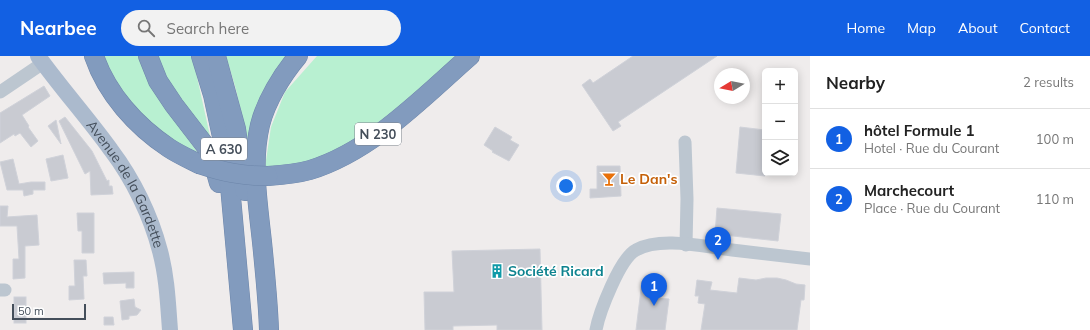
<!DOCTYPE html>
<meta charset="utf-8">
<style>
:root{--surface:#fff;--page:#f2f2f2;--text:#222;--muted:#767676;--line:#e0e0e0;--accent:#1260e3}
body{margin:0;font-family:Mulish,sans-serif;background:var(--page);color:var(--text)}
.controls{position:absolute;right:12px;top:12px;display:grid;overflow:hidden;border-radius:6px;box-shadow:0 2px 10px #0003}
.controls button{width:36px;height:36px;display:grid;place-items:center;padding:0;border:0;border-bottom:1px solid var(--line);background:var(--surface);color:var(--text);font:20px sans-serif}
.compass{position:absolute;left:714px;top:12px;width:36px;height:36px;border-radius:50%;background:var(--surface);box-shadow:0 2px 10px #0003;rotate:260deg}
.scale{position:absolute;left:12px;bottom:10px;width:74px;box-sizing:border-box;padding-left:4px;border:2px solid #444e5a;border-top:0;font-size:11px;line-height:14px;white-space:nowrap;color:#444e5a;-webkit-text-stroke:3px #fff;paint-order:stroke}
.you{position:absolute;left:566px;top:130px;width:14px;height:14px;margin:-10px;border:3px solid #fff;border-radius:50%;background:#1a73e8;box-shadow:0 0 0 6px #1a73e833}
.badge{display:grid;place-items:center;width:26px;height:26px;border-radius:50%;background:var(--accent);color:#fff;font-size:13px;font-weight:700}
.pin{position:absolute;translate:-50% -33px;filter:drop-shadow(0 1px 2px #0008)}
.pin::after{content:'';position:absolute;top:21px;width:14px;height:12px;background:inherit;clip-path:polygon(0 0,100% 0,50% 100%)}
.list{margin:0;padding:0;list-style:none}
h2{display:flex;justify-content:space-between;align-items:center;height:52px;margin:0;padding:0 16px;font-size:17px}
h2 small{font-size:13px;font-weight:400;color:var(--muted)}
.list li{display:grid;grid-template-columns:26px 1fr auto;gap:12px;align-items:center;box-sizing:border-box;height:60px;padding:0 16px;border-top:1px solid var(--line)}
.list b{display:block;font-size:15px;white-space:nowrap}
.list p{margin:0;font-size:13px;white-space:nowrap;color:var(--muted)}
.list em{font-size:13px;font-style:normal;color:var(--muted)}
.icon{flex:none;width:22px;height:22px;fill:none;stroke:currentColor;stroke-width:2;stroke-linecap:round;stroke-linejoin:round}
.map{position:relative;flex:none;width:810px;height:274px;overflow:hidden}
header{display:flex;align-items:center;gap:24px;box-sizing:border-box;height:56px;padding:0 20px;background:var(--accent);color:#fff}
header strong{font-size:19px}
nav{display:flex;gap:22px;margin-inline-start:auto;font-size:14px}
.search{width:280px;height:36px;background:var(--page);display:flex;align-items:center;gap:10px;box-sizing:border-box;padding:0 14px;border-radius:22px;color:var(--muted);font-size:15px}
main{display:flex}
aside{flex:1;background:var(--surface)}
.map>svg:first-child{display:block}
.green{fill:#b8f0d1}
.building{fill:#c9cbd2;stroke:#d0d2d9}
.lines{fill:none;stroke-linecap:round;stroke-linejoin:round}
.highway-casing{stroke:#6d86aa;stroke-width:20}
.minor{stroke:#bcc6d0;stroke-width:13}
.major{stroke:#abbacd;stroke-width:16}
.highway{stroke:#829bbe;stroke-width:19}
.highway-bridge-casing{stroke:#6d86aa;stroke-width:20;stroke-linecap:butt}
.highway-bridge{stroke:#829bbe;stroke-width:19}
.labels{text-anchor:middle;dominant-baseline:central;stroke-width:3.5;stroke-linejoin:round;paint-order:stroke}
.shield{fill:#fff;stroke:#7c838c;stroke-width:1}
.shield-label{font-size:13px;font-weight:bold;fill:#444e5a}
.food-label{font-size:14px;font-weight:bold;fill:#c56008;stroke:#fff;text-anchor:start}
.street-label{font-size:14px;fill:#444e5a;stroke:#fff}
.culture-label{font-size:14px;font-weight:bold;fill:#0d838f;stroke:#fff;text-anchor:start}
</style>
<header>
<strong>Nearbee</strong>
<div class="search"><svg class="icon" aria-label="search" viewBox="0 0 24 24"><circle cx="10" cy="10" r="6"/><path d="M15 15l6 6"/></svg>Search here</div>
<nav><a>Home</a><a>Map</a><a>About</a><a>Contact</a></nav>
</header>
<main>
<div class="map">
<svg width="810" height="274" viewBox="0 0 810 274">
<rect width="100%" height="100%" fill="#efecec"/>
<g class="green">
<path d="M102,0h38l15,37 43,60c-11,-5 -23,-10 -34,-17 -28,-18 -45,-51 -62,-80z"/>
<polygon points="158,0 191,0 195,12 212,89 166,22"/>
<polygon points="226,0 288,0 262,37 248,84 235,30"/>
<polygon points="317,0 460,0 359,83 326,101 295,108 265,111 271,71 285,36"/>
</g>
<g class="building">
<polygon points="633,0 717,0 618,66 621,70 613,75 582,29 590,23 593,27"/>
<polygon points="44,30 50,40 22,59 29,70 28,71 38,85 31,91 20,77 15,80 14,78 0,87 0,57"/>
<polygon points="65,61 92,95 107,125 109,124 109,130 112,130 113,138 91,139 90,115 85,118 59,65"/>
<polygon points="56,64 61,88 48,70"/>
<polygon points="495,71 512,81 510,84 519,89 509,105 492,96 493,95 484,89"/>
<polygon points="740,71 765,74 765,120 736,117"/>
<polygon points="63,99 68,122 51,125 46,103"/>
<polygon points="13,103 19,128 31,126 45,126 45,134 33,134 33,138 24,140 23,134 7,134 0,106"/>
<polygon points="597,110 620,110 621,140 590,142 590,133 597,133"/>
<polygon points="0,150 8,150 7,161 37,159 39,189 25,190 25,222 13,223 13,203 19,203 17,170 0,170"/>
<polygon points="717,152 781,158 778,185 715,178"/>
<polygon points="77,157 94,157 94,197 82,197 82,175 78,175"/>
<polygon points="540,193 542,274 497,274 497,269 453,270 453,274 425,274 424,236 454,236 452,195"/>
<polygon points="74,204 86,204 87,220 83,220 84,243 69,244 69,230 75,230"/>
<polygon points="134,216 134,232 126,232 126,227 104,228 103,217"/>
<polygon points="739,222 756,224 766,222 777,222 786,224 796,228 805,229 804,244 801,244 797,274 701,274 705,248 698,247 699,240 695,240 697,224 712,226 710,234 737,237"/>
<polygon points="642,225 655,227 654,242 669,243 665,274 636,274"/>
<rect x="14" y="241" width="12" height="26"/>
<polygon points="134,243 135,251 141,254 137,259 129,260 129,263 122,264 120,245"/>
<polygon points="104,261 113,261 114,269 104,269"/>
</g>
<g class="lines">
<defs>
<g id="highway">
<path d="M94,0c13,38 42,70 75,92 9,6 20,11 30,16"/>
<polyline points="148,0 158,25 174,49 207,92 212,102 219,127"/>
<polyline points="201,0 213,39 227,104 230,130 243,274"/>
<polyline points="216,0 236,73 245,135"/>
<path d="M268,120c14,-1 28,-2 42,-6 62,-19 112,-72 160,-114"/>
<path d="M269,274c-1,-29 -4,-58 -7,-88 -4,-38 -11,-79 -2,-117 6,-24 22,-50 38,-69"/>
</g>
</defs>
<use href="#highway" class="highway-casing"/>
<g class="minor">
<polyline points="0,36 43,7"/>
<polyline points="685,86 687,143 686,189"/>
<polyline points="0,234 5,234"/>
<path d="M596,274c3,-17 24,-72 40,-80 25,-14 68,-3 96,0 26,3 52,6 78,9"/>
</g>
<path class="major" id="s1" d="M38,0c23,32 50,62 73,94 22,29 40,66 49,101 7,26 8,53 10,79"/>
<use href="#highway" class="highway"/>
<defs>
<path id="highway-bridge" d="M199,108c24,8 43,12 69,12"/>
</defs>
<use href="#highway-bridge" class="highway-bridge-casing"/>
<use href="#highway-bridge" class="highway-bridge"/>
</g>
<defs>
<symbol id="bar-bare" viewBox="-9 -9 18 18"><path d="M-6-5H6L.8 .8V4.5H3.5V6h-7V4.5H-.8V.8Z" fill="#e8710a" stroke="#fff" stroke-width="2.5" paint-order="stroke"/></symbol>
<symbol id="building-bare" viewBox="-9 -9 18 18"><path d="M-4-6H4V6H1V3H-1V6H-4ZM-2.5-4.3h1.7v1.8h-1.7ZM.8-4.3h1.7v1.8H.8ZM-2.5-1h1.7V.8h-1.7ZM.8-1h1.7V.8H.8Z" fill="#0f9aa8" stroke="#fff" stroke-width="2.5" paint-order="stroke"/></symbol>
</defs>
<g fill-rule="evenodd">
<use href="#bar-bare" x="599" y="113" width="20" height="20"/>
<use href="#building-bare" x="487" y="205" width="20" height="20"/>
</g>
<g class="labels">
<g class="shield">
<rect x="355" y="67" width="46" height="22" rx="3"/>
<rect x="201" y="82" width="46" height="22" rx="3"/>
</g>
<g class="shield-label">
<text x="378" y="78">N 230</text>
<text x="224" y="93">A 630</text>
</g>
<g class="food-label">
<text x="620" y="123">Le Dan's</text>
</g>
<g class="street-label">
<text stroke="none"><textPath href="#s1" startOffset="156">Avenue de la Gardette</textPath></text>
</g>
<g class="culture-label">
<text x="508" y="215">Société Ricard</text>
</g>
</g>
</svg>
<div class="controls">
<button>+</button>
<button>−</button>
<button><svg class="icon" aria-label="layers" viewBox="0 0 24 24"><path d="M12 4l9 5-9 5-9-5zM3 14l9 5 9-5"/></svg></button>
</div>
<svg class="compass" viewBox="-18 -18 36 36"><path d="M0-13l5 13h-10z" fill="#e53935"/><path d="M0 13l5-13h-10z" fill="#767676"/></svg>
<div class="scale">50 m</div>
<div class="you"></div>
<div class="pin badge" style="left:654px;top:250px">1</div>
<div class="pin badge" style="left:718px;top:204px">2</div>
</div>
<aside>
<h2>Nearby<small>2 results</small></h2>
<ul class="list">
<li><span class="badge">1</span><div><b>hôtel Formule 1</b><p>Hotel · Rue du Courant</p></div><em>100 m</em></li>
<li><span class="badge">2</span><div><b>Marchecourt</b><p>Place · Rue du Courant</p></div><em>110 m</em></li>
</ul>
</aside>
</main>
